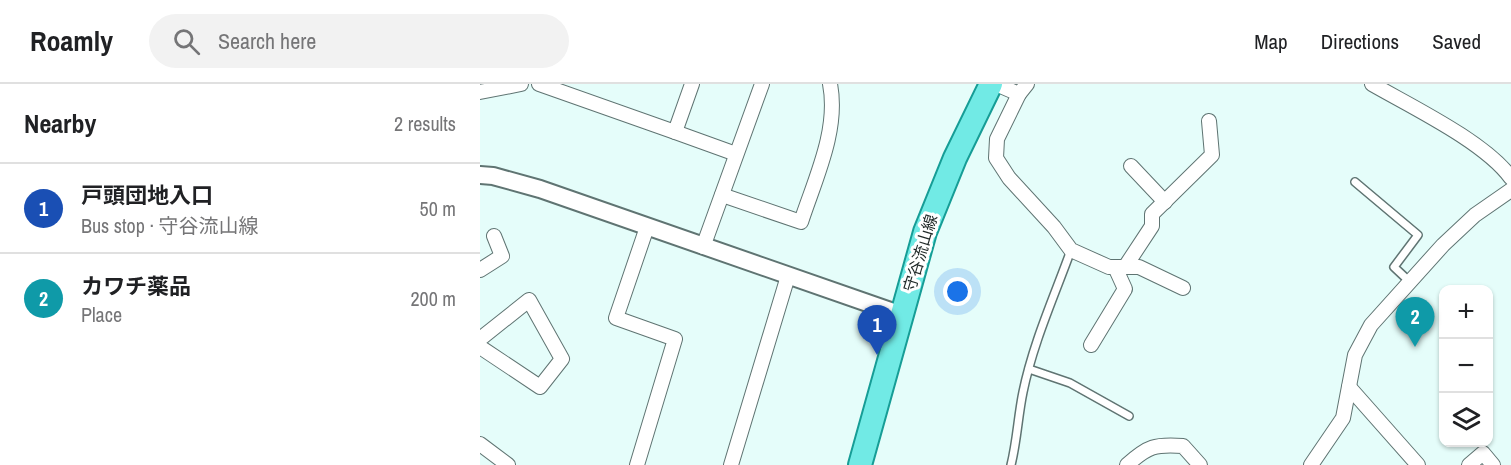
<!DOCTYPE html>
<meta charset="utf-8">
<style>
:root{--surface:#fff;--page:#f2f2f2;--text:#202124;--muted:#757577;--line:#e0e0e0;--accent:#111827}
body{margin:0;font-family:"Archivo Narrow","Noto Sans JP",sans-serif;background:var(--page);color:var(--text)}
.controls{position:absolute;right:18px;bottom:18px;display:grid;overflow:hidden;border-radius:12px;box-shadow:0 2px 4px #0004}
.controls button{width:54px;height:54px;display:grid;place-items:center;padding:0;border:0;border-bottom:2px solid var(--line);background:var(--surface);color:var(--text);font:30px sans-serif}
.you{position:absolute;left:478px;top:208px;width:21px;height:21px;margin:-15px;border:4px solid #fff;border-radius:50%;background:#1a73e8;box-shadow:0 0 0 9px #1a73e833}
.badge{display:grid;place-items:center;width:39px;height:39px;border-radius:50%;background:var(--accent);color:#fff;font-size:20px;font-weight:700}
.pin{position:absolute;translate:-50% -50px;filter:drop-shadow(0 2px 3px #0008)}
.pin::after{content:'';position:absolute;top:32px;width:21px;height:18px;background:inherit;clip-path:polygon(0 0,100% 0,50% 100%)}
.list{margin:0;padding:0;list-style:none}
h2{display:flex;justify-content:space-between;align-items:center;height:78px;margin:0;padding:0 24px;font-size:26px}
h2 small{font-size:20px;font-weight:400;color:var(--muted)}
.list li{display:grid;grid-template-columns:39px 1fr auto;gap:18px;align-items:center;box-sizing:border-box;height:90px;padding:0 24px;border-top:2px solid var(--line)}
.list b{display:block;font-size:22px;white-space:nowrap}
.list p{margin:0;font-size:20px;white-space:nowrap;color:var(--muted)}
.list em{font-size:20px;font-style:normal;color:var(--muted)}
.icon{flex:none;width:33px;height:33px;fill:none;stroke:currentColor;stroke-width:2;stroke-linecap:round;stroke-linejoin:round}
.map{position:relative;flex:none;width:1031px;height:381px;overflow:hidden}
header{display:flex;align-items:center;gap:36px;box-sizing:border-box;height:84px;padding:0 30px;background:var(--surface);border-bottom:2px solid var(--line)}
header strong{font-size:28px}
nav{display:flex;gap:33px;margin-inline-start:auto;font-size:21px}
.search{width:420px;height:54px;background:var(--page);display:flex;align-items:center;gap:15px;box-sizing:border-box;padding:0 21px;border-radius:33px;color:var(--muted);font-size:22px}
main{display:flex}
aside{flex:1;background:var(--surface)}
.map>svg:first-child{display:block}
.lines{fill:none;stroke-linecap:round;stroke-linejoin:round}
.service-casing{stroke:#5f7472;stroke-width:10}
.minor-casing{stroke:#5f7472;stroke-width:16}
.tertiary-casing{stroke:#5f7472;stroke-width:20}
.primary-casing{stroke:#169d96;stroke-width:26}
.service{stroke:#fff;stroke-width:7}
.minor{stroke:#fff;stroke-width:14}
.tertiary{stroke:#fff;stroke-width:16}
.primary{stroke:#71eae5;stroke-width:22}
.labels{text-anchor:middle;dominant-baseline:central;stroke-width:6;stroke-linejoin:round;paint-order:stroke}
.street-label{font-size:16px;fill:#1e2726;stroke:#fff}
</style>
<header>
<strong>Roamly</strong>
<div class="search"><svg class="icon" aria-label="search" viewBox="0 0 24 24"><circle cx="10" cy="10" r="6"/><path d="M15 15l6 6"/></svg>Search here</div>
<nav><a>Map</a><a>Directions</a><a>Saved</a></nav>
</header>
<main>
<aside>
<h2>Nearby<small>2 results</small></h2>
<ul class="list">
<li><span class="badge" style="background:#1a4fb4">1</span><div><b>戸頭団地入口</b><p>Bus stop · 守谷流山線</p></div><em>50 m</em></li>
<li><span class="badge" style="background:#0f9aa8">2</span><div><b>カワチ薬品</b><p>Place</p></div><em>200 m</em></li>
</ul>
</aside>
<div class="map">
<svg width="1031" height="381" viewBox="0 0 1031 381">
<rect width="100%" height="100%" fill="#e5fdfa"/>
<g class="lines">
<defs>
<g id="service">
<polyline points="875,98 938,151 914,183 930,198"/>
<polyline points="549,285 590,299 649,332"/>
<path d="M531,381c6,-24 7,-49 12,-73 10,-49 31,-95 48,-142"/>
</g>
<g id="minor">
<polyline points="59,0 195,48 212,0"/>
<polyline points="516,0 539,10 547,0"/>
<path d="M892,0c40,23 113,58 139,94"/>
<polyline points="0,8 41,0"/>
<polyline points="539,10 517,55 516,74 529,94 574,143 591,166 629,183 659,183 703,204"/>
<polyline points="195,48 256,70"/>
<polyline points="651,82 685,118"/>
<path d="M242,111l79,27c14,-43 38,-92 29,-138"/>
<polyline points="223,163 282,0"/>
<polyline points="645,183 672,142 672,130 732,71 729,37"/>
<polyline points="0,186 22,172 14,152"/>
<polyline points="0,255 49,216 82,275 60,303 0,263"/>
<polyline points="611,261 645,205 635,183"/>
<polyline points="869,303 938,381"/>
<polyline points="0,360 28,381"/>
<polyline points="157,381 195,255 136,234 167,143"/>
<polyline points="251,381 308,192"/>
<path d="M647,381c21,-19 28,-21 56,-19l17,19"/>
<polyline points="831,381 863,334 875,271 891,241 963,161 995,131 1031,106"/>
<polyline points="989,381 1003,369 1013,381"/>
</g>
<polyline id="tertiary" points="0,91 13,92 60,105 422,231"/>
<polyline id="primary" points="380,381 445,148 475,74 511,0"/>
</defs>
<use href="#service" class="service-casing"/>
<use href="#minor" class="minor-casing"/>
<use href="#tertiary" class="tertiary-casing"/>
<use href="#primary" class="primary-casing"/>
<use href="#service" class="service"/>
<use href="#minor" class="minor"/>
<use href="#tertiary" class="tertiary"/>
<use href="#primary" class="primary"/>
</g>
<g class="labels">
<g class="street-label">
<text transform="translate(440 169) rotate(-73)">守谷流山線</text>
</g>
</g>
</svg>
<div class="controls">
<button>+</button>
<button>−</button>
<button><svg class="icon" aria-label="layers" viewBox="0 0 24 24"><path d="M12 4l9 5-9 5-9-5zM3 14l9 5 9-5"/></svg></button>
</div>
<div class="you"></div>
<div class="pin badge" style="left:397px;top:271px;background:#1a4fb4">1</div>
<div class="pin badge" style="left:935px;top:263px;background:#0f9aa8">2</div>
</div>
</main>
